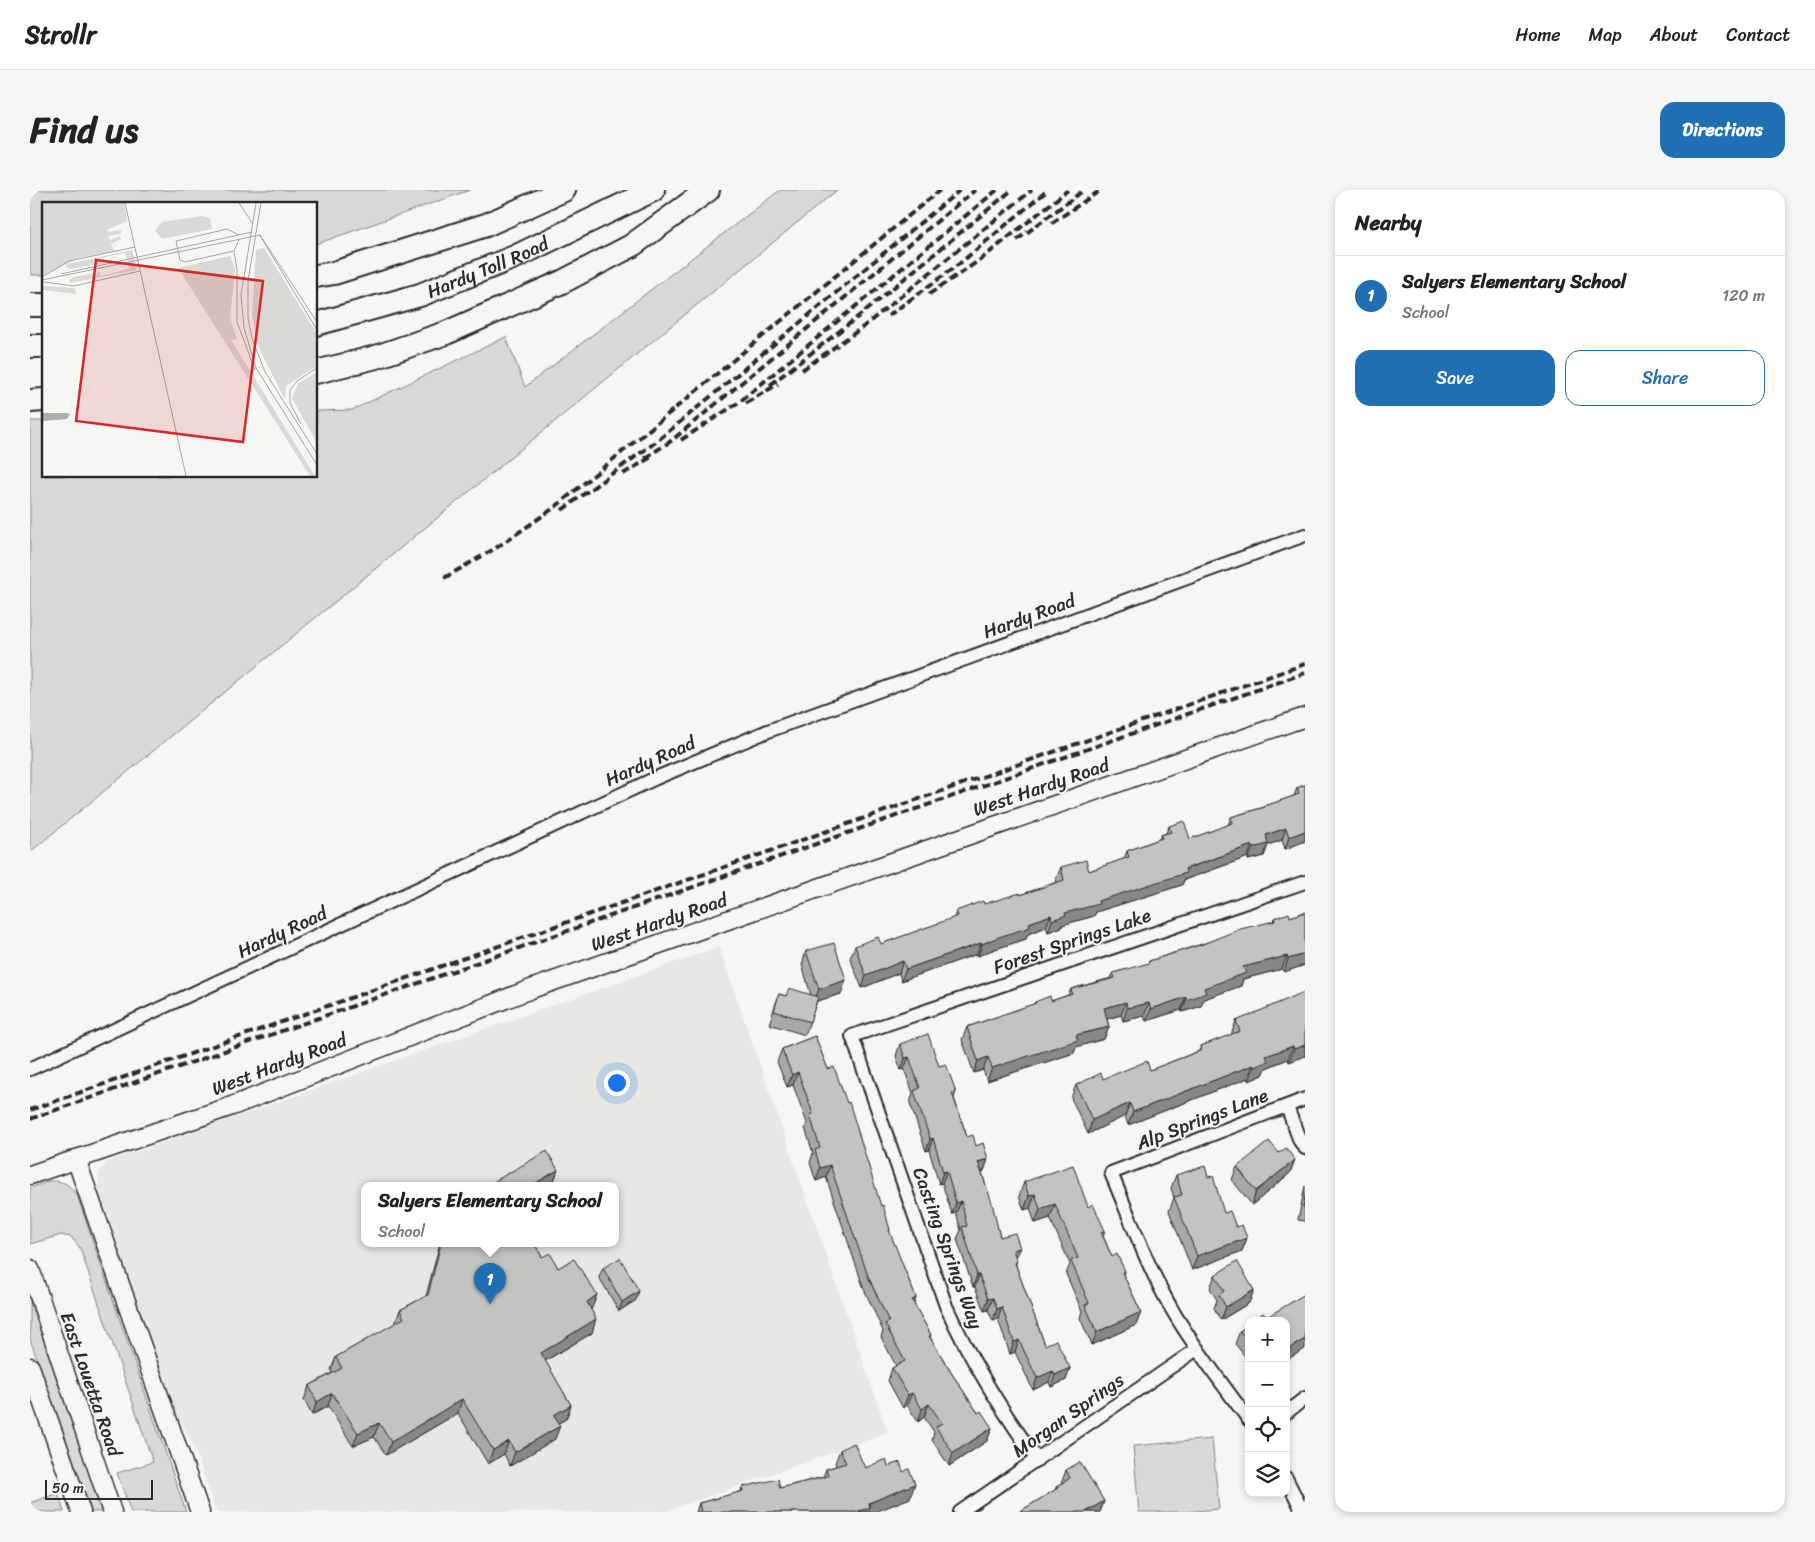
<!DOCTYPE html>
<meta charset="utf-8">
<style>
:root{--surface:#fff;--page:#f6f6f6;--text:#222;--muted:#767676;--line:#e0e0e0;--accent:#1f6fb2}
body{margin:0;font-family:Sriracha,sans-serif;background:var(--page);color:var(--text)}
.controls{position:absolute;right:15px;bottom:15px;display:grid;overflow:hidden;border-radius:10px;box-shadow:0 2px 8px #0003}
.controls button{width:45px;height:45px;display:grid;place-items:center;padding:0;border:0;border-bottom:1px solid var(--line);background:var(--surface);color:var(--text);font:25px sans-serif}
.scale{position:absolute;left:15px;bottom:12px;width:108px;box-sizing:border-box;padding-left:5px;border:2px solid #2b2b2b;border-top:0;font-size:14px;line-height:18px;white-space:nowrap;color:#2b2b2b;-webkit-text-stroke:4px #f6f6f2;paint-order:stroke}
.you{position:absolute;left:586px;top:892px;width:18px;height:18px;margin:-12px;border:4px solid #fff;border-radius:50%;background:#1a73e8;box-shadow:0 0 0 8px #1a73e833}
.badge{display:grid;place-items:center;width:32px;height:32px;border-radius:50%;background:var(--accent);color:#fff;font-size:16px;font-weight:700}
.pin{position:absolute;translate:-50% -41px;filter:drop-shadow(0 1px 2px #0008)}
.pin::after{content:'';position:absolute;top:26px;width:18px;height:15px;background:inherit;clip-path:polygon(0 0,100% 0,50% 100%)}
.popup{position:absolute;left:331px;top:992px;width:258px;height:65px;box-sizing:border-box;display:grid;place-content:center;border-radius:10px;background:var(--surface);filter:drop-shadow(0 1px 4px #0005);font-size:16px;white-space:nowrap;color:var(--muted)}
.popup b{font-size:19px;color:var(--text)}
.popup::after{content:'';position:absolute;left:50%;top:100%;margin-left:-10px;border:10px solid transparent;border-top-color:var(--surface)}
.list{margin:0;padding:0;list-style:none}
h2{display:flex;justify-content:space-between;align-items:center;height:65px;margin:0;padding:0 20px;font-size:21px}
h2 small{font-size:16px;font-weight:400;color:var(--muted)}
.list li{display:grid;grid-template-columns:32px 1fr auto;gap:15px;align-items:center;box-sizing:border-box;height:80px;padding:0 20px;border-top:1px solid var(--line)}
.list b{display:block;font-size:19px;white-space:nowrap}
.list p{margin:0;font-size:16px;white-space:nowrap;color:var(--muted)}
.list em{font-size:16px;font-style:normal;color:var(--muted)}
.actions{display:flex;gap:10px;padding:15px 20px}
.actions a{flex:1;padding:11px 0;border:1px solid var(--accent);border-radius:15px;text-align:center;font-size:18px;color:var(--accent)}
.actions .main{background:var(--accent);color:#fff}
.icon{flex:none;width:28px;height:28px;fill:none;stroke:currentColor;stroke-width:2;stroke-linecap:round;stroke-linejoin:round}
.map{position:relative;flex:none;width:1275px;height:1322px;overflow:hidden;border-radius:15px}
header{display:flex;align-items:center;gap:30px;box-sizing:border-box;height:70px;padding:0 25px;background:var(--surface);border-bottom:1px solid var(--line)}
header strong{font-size:24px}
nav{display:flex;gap:28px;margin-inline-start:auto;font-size:18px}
.intro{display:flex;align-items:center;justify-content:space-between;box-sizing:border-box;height:120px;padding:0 30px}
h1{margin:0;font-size:35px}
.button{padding:12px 22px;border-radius:15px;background:var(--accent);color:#fff;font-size:18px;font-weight:700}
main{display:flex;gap:30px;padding:0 30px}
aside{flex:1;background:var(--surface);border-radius:15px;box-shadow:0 2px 8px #0003}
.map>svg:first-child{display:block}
.built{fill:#e7e7e3;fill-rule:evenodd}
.green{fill:#d9d9d5;stroke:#828280}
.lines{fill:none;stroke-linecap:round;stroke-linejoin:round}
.minor-casing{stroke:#2b2b2b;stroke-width:16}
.secondary-casing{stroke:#2b2b2b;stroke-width:21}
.motorway-casing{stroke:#2b2b2b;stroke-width:26}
.minor{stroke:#f6f6f2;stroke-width:12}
.secondary{stroke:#f6f6f2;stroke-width:18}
.motorway{stroke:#f6f6f2;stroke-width:22}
.rail{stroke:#2b2b2b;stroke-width:4;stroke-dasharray:8 4;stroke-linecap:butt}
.wall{fill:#a8a8a5;stroke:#2b2b2b}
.shaded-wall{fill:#888886;stroke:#2b2b2b}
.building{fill:#c3c3c0;stroke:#2b2b2b}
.labels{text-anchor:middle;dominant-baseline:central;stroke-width:4;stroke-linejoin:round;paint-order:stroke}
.street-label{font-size:19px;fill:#2b2b2b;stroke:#f6f6f2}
.inset-road{fill:none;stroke:#a5a5a2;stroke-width:1}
.view{fill:#d62828;fill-opacity:0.15;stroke:#d62828;stroke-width:2.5}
.inset-edge{fill:none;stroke:#2b2b2b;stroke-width:2.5}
</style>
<header>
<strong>Strollr</strong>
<nav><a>Home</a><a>Map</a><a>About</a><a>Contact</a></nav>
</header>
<div class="intro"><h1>Find us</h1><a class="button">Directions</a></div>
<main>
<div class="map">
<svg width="1275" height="1322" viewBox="0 0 1275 1322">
<rect width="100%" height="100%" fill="#f6f6f2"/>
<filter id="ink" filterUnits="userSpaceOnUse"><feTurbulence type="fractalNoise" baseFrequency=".02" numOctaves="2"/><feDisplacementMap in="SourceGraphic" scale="10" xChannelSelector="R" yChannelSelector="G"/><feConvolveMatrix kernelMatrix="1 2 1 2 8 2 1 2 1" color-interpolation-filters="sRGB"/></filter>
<g filter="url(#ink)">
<path class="built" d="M689,757l169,486 -224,79h-448l-21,-63 -26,-51 -71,-208 1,-17 8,-11zM335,995h250v58h-250z"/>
<g class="green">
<polygon points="0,0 440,0 286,54 286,14 14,14 14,85 0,85"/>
<polygon points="750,0 807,0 0,662 0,231 14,231 14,286 286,286 286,221 322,220 476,147 495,197"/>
<path d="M19,991c17,0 20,3 29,17l108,314h-55l-14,-39 36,-11 -73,-214 -9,-11 -10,-2 -31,9v-56z"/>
<polygon points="0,1101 72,1322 61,1322 0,1149"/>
<polygon points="1182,1249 1189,1319 1153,1322 1109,1322 1103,1256"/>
<polygon points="28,1303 34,1322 0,1322 0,1313"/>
</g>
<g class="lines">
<defs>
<g id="minor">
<polyline points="0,879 626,588 738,541 1275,345"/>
<polyline points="1257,917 1270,951 1275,958"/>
<polyline points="1256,1223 1275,1208"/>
<path d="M1219,1230c-26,-35 -53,-70 -75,-107 -26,-44 -43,-93 -63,-140l194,-74"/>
<path d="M1007,1270c-36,-51 -65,-97 -91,-154l-94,-270 453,-154"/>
<polyline points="1256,1288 1273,1322"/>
<polyline points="930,1322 1167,1159"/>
</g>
<g id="secondary">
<polyline points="46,969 170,1322"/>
<polyline points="0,985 202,916 501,799 1275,527"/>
<polyline points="0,1079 82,1322"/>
<polyline points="0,1177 51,1322"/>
</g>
<g id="motorway">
<polyline points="286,86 304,83 456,35 534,0"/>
<polyline points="0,115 14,115"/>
<path id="s1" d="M286,134l104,-29 97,-39 136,-66"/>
<polyline points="0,156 14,156"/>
<polyline points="286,182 346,167 416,143 532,92 601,56 678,0"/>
<polyline points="0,211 14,210"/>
</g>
</defs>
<use href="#minor" class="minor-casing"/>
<use href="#secondary" class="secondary-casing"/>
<use href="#motorway" class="motorway-casing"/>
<use href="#minor" class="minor"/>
<use href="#secondary" class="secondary"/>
<use href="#motorway" class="motorway"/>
<g class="rail">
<polyline points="1022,33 1071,0"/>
<polyline points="987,50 1054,0"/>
<polyline points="899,104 950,70 1038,0"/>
<polyline points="858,126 929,74 1018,0"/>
<polyline points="772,180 833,137 1002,0"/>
<polyline points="740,195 824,130 982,0"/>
<polyline points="716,213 748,194"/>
<polyline points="651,250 708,213 967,0"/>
<polyline points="615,268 641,251 945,0"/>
<polyline points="593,284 623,266"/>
<polyline points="532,320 627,251 930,0"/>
<polyline points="414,388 466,358 524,318 910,0"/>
<polyline points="0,920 1275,474"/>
<polyline points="0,929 1275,483"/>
</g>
</g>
<g class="wall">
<polygon points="1275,595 1275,651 1255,659 1252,650 1238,655 1234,666 1218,670 1218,667 1154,690 1152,695 1066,722 1064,726 1032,735 1032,737 1018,742 1016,737 998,744 996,749 962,760 948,766 947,764 871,791 869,783 832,798 820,768 825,756 851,754 924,728 926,721 990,705 1027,692 1026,689 1031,677 1059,681 1094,669 1097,661 1129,649 1131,645 1136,643 1139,636 1160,649 1198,635 1201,627 1234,617 1235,616 1264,606 1267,598"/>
<polygon points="1275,722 1275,775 1254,782 1252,779 1213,789 1211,796 1174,809 1171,816 1152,822 1151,820 1116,831 1114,826 1093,831 1091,825 1077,829 1079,837 1074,849 1046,857 1044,863 957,891 953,880 944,883 932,850 937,837 1004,814 1005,812 1021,811 1038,805 1041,799 1081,788 1083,783 1118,774 1119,771 1243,731 1244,728 1260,727"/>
<polygon points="776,761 811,804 787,811 775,845 739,834 749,804 756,806 781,805 772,775"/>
<polygon points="1275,805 1275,866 1259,872 1258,869 1236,878 1233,885 1219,891 1218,888 1098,935 1095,926 1058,944 1041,908 1046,895 1073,889 1120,880 1169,861 1171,856 1201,845 1206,831"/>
<polygon points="785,846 860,1040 859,1042 886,1108 884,1114 901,1145 900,1147 922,1184 948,1223 962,1238 957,1251 919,1276 902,1250 904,1242 894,1227 888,1232 877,1215 873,1218 858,1191 862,1178 866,1176 851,1147 853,1141 834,1099 796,987 786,991 780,973 783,963 775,938 777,933 763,895 757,897 747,872 752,859"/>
<polygon points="870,854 909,876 926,902 924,908 937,947 958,969 954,981 952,982 970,1047 986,1068 986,1076 1015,1155 1040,1178 1036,1190 1021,1197 1019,1192 1003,1200 985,1162 980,1164 968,1129 963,1131 958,1120 954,1121 945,1097 943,1097 927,1049 931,1040 926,1023 922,1024 912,993 909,994 899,960 896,961 880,913 883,903 874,879 871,880 866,866"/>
<polygon points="1207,977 1260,983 1222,1015 1202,990"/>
<polygon points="1146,985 1178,987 1194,1023 1217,1048 1212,1061 1162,1080 1139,1021 1144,1008 1141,998"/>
<polygon points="994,992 1058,1017 1075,1041 1073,1046 1082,1067 1095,1081 1093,1084 1111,1122 1106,1135 1062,1155 1050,1128 1052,1121 1036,1084 1040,1074 1020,1028 1005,1033 1000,1018 994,1020 989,1006"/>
<polygon points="1275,996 1275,1031 1268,1030"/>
<polygon points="410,1053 504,1053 512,1067 528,1078 562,1118 561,1119 562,1143 515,1171 541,1215 536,1229 528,1233 525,1249 480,1276 474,1264 458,1274 428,1223 356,1265 344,1247 323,1256 298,1216 282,1225 274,1210 279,1196 302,1183 301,1180 306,1167 365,1134 370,1120 396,1106"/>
<polygon points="573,1078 606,1110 589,1121 569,1087"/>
<polygon points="1185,1085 1224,1100 1219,1113 1191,1130 1184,1118 1187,1110 1180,1098"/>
<polygon points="1219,1134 1219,1171 1205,1154 1210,1141"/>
<polygon points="810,1260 835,1278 858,1276 880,1308 845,1322 666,1322 669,1313 711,1302 712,1297 750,1298 793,1287 796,1279 806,1276 805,1273"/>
<polygon points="1036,1280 1074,1311 1070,1322 989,1322 1025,1300 1026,1297 1031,1294"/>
</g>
<g class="shaded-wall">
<polygon points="1256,638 1252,650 1238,655 1234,666 1218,670 1223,658 1236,645"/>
<polygon points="1275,641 1275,651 1255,659 1259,647"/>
<polygon points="1222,655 1218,667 1154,690 1152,695 1066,722 1064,726 1032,735 1032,737 1018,742 1022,730 1035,723"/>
<polygon points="1021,725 1016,737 998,744 996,749 962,760 948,766 952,754 999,733"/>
<polygon points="951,753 947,764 871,791 876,779"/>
<polygon points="1275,764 1275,775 1254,782 1258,769"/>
<polygon points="1257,766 1252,779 1213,789 1211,796 1174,809 1171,816 1152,822 1156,810 1174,798 1213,777"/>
<polygon points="873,771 869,783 832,798 836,786"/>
<polygon points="816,790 811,804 784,812 789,799"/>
<polygon points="1156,807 1151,820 1116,831 1121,819"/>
<polygon points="1096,812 1091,825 1069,831 1074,818"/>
<polygon points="1119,813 1114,826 1093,831 1097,818"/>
<polygon points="1079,837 1074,849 1046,857 1044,863 957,891 962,878 1046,845"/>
<polygon points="1275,855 1275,866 1259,872 1264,859"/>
<polygon points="1263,856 1258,869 1236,878 1233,885 1219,891 1224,877 1236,866"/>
<polygon points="879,867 874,879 871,880 875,868"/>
<polygon points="958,867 953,880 944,883 948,871"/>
<polygon points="1223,875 1218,888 1098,935 1103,922"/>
<polygon points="768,882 763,895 757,897 762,885"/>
<polygon points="1100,913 1095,926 1058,944 1062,930"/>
<polygon points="903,948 899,960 896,961 900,949"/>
<polygon points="958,969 954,981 944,984 948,972"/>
<polygon points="1265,970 1260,983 1222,1015 1226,1001"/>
<polygon points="800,975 796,987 786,991 790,978"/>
<polygon points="528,980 523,994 520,995 504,995 504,994"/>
<polygon points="917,981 912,993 909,994 913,982"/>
<polygon points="1005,1004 1000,1018 994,1020 999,1006"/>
<polygon points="931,1011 926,1023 922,1024 926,1013"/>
<polygon points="1025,1014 1020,1028 1005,1033 1010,1019"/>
<polygon points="1217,1048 1212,1061 1162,1080 1167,1066"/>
<polygon points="990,1058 985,1070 983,1060"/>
<polygon points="947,1085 949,1085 945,1097 943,1097"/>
<polygon points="1224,1100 1219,1113 1191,1130 1196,1117"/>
<polygon points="609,1101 606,1110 589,1121 592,1112"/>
<polygon points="567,1105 562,1118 552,1125 557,1112"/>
<polygon points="886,1108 881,1120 882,1110"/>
<polygon points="963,1108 958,1120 954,1121 958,1109"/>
<polygon points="972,1117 968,1129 963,1131 967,1119"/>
<polygon points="1111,1122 1106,1135 1062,1155 1067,1142"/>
<polygon points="566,1129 562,1143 506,1176 511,1163"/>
<polygon points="1275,1149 1275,1159 1258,1169 1256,1173 1256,1164 1260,1158"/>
<polygon points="989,1150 985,1162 980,1164 984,1152"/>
<polygon points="1040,1178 1036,1190 1021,1197 1025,1185"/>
<polygon points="1023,1181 1019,1192 1003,1200 1007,1188"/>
<polygon points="302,1203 298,1216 282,1225 287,1212"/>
<polygon points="882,1203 877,1215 873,1218 878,1205"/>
<polygon points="432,1209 428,1223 356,1265 361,1252"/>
<polygon points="899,1214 894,1227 888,1232 892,1219"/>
<polygon points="541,1215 536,1229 519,1238 524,1225"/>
<polygon points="349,1233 344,1247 323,1256 328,1243"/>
<polygon points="530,1236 525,1249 480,1276 485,1262"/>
<polygon points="962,1238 957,1251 919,1276 923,1263"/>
<polygon points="479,1251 474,1264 458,1274 463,1260"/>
<polygon points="885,1294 880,1308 845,1322 825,1322 839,1313"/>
<polygon points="1074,1311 1070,1322 1056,1322"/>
</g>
<g class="building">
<polygon points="1275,595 1275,641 1259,647 1256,638 1236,645 1238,654 1223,658 1222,655 1155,679 1156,683 1068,711 1069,714 1035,723 1036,725 1022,730 1021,725 999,733 1000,737 966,748 952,754 951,753 876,779 873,771 836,786 825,756 848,747 851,754 928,726 926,721 953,711 954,714 990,703 990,705 1034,690 1031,677 1056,670 1059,681 1099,667 1097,661 1132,648 1131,645 1141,642 1139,636 1154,631 1160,649 1202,633 1201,627 1235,617 1235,616 1269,604 1267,598"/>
<polygon points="1275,722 1275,764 1258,769 1257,766 1213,777 1216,783 1174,798 1176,803 1156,810 1156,807 1121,819 1119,813 1097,818 1096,812 1074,818 1079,837 1046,845 1048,850 962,878 958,867 948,871 937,837 1006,813 1005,812 1020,806 1021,811 1042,804 1041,799 1085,788 1083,783 1119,773 1119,771 1173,754 1210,739 1245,731 1244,728 1259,723 1260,727"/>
<polygon points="804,753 816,790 789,799 776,761"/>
<polygon points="759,798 788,807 780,832 744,821 749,804 756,806"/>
<polygon points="1274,802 1275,805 1275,855 1264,859 1263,856 1236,866 1238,871 1224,877 1223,875 1103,922 1100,913 1062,930 1046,895 1071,883 1073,889 1117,871 1120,880 1172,860 1171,856 1210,841 1206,831"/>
<polygon points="898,844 909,876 916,874 926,902 922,903 937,947 943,945 946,956 953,953 958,969 948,972 962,1013 970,1047 985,1043 990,1058 983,1060 987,1072 985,1073 1015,1155 1026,1150 1040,1178 1025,1185 1023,1181 1007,1188 989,1150 984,1152 972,1117 967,1119 963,1108 958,1109 949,1085 947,1085 932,1037 937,1036 931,1011 926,1013 917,981 913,982 903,948 900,949 884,901 890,898 879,867 875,868 870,854"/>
<polygon points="785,846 798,879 804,877 817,913 819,912 851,1016 853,1015 860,1040 859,1040 886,1108 882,1110 901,1145 899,1146 922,1184 948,1223 951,1221 962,1238 923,1263 906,1237 912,1233 899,1214 892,1219 882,1203 878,1205 862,1178 875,1171 855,1134 859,1132 838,1086 800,975 790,978 785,960 790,958 780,925 783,924 768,882 762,885 752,859"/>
<polygon points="1239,951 1249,963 1256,958 1265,970 1226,1001 1207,977"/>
<polygon points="517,961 528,980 504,994 505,995 458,995"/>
<polygon points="1043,975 1058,1017 1063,1014 1075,1041 1071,1042 1082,1067 1087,1064 1095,1081 1092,1082 1111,1122 1067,1142 1055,1115 1059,1113 1041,1071 1048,1068 1025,1014 1010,1019 1005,1004 999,1006 994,992"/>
<polygon points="1175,976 1178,987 1183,986 1194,1023 1200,1021 1206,1037 1212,1035 1217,1048 1167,1066 1144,1007 1152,1005 1146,985"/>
<polygon points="1275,1008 1275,1017 1273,1017"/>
<polygon points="411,1053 504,1053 512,1067 520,1063 528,1078 544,1069 567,1105 557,1112 566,1129 511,1163 541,1215 524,1225 530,1236 485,1262 479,1251 463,1260 432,1209 361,1252 349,1233 328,1243 302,1203 287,1212 279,1196 312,1178 306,1167 374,1128 370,1120 398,1105"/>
<polygon points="590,1068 609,1101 592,1112 573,1078"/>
<polygon points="1207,1071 1224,1100 1196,1117 1189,1105 1194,1101 1185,1085"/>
<polygon points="1275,1104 1275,1149 1260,1158 1262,1160 1256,1164 1256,1131 1223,1131 1233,1123 1237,1127"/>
<polygon points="1219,1134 1219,1152 1210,1141"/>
<polygon points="824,1253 835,1278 856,1269 858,1276 870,1272 873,1282 879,1279 885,1294 839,1313 840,1318 825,1322 671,1322 669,1313 713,1301 712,1297 748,1289 750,1298 798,1286 796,1279 816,1273 810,1260"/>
<polygon points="1050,1272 1074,1311 1056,1322 989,1322 1028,1298 1026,1297 1040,1288 1036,1280"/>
</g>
</g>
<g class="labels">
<g class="street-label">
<text stroke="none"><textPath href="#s1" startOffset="181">Hardy Toll Road</textPath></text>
<text transform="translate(999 426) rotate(-20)">Hardy Road</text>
<text transform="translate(620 571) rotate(-24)">Hardy Road</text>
<text transform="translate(1011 597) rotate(-19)">West Hardy Road</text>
<text transform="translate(629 732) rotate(-19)">West Hardy Road</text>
<text transform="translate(252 742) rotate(-25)">Hardy Road</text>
<text transform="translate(1042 751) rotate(-19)">Forest Springs Lake</text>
<text transform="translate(249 874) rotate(-21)">West Hardy Road</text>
<text transform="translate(1172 929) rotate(-21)">Alp Springs Lane</text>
<text transform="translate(918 1058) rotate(70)">Casting Springs Way</text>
<text transform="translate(61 1194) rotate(71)">East Louetta Road</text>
<text transform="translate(1038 1225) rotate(-35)">Morgan Springs</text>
</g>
</g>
<g transform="translate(12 12)">
<rect width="275" height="275" fill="#f6f6f2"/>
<path d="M1,1h81l3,18 -20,9 1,2 13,-2v4l-13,2 2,4 10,-4 1,3 -10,5 3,7 -35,7 -37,18zM160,14l8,2 2,11 -50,10 -7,-8 7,-9zM222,46l53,86v32l-31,20 -1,14 -27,-54 -6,-31 4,-65zM90,48l5,20 -67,13v-4l4,-2 26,-5 1,4 30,-8 -6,-15 -28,6 1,5 -27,5 -5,-2 1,-3zM188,54l5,13 -5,49 7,21 -6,1 84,136h-5l-132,-208zM0,84l33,2 1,6 -34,-4zM275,170v71l-25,-45 6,-14z" fill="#d9d9d5"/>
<path d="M0,211h24l4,1 -3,5 -25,2z" fill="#aeaeab"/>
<path class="inset-road" d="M83,1l61,273M197,1l14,21M214,1l-15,92 3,33 12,40 61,97M219,1l-13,78v37l4,20 13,34 52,82M217,32l58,96M197,33l-12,-6 -51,12 4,19 5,2 49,-11 5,-11M218,33l57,87M192,49l3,19v52l18,48M19,72l191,-42M0,75l27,-16 66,-14M0,78l218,-45M2,80l30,4 66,-15M259,222l-11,-21v-13l7,-9 20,-13"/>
<path class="view" d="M54,58l167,21 -20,161 -167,-21z"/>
<rect width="275" height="275" class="inset-edge"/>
</g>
</svg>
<div class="controls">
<button>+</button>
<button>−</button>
<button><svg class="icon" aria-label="locate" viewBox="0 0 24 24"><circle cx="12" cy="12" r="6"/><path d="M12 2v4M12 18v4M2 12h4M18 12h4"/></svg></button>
<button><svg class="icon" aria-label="layers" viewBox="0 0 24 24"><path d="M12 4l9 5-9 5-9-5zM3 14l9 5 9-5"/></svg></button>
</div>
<div class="scale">50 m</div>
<div class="you"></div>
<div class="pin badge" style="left:460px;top:1114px">1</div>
<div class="popup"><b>Salyers Elementary School</b>School</div>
</div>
<aside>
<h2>Nearby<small></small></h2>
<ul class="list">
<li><span class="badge">1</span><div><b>Salyers Elementary School</b><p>School</p></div><em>120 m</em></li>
</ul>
<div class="actions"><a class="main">Save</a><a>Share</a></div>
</aside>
</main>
